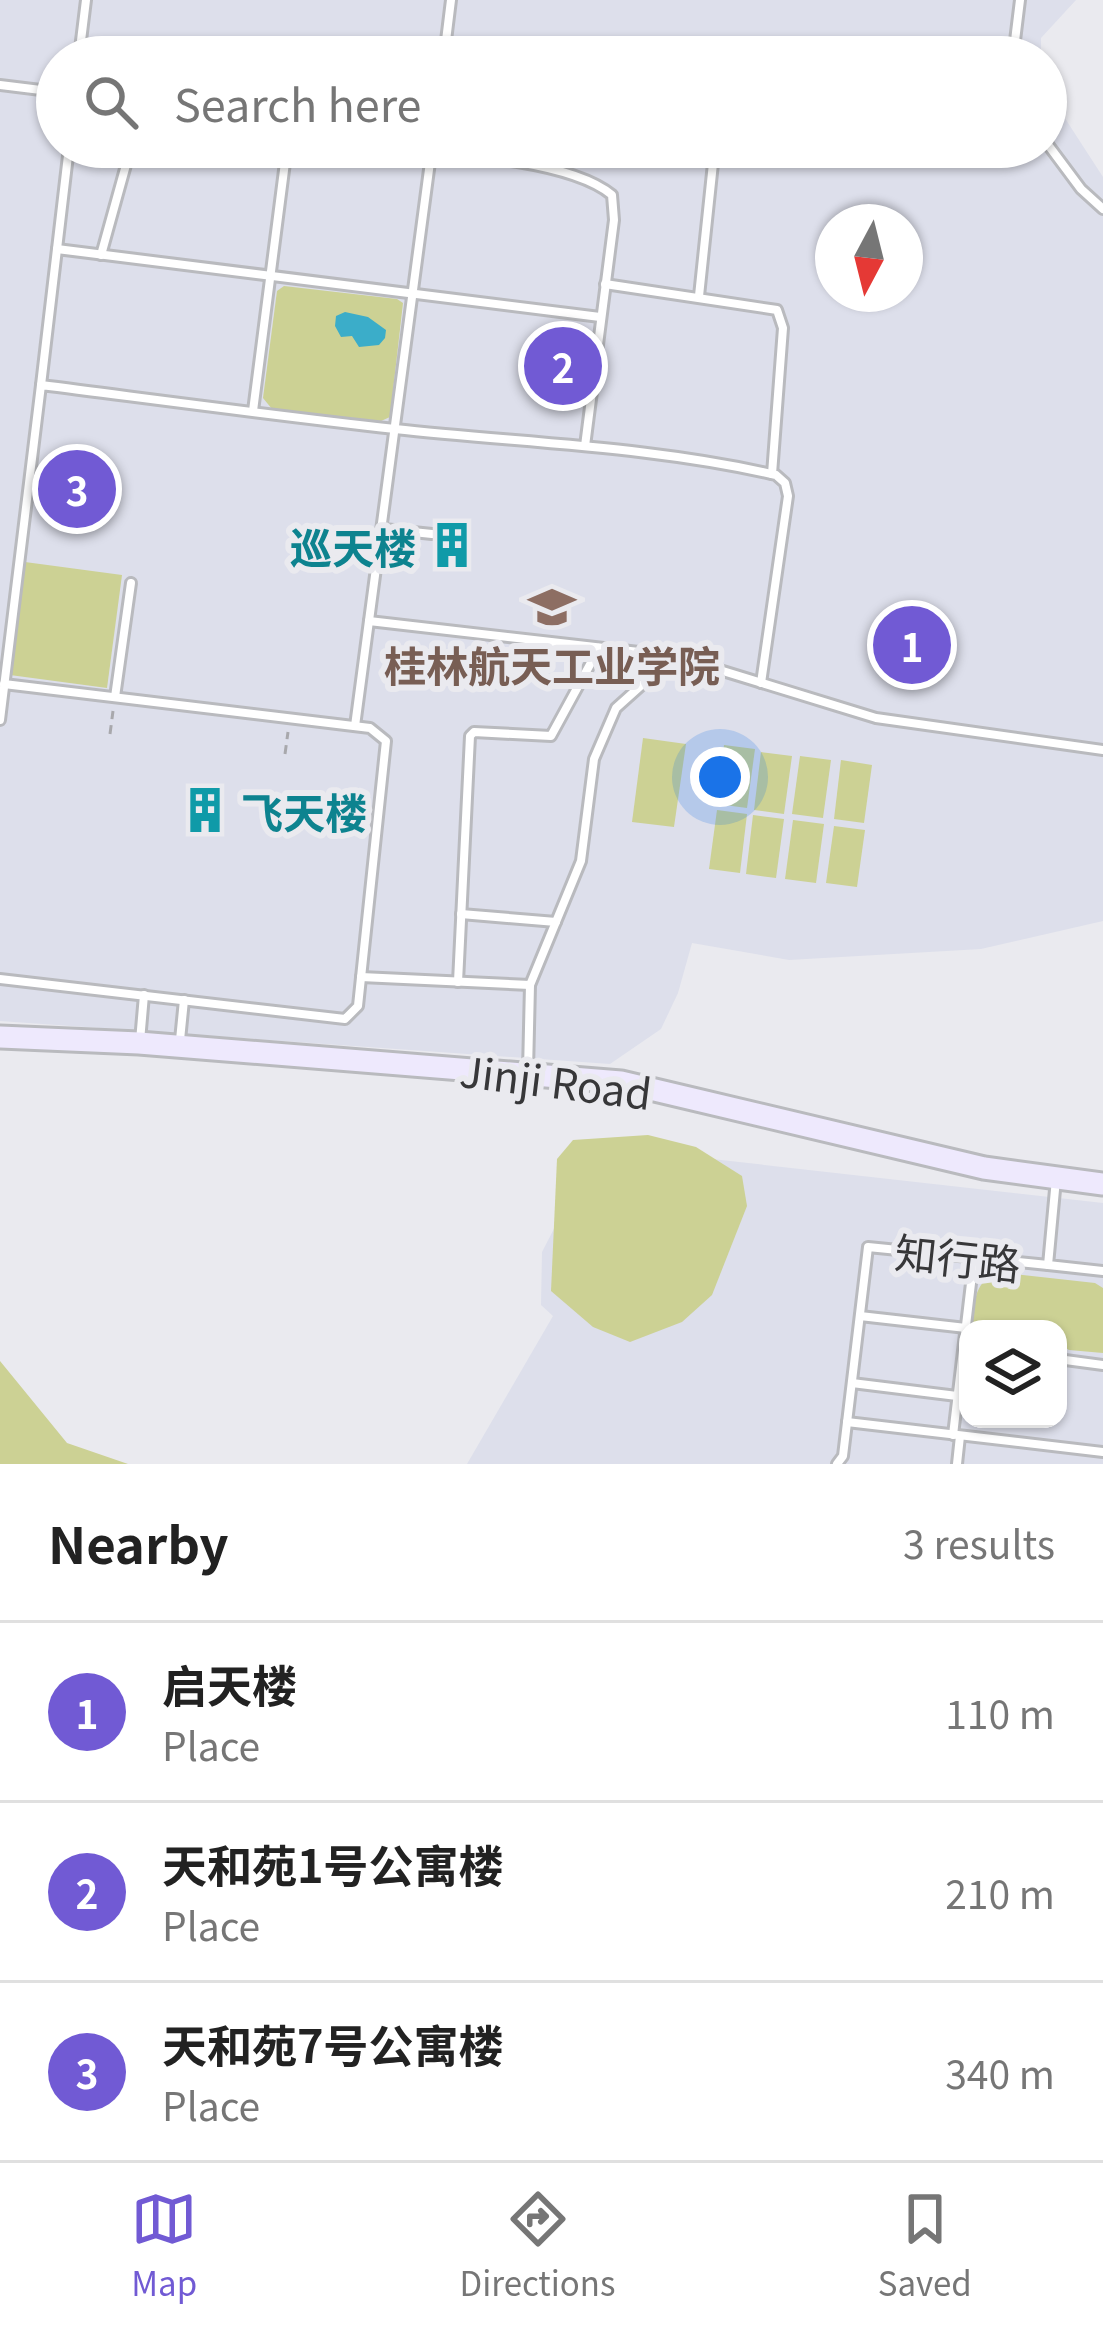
<!DOCTYPE html>
<meta charset="utf-8">
<style>
:root{--surface:#fff;--page:#f6f6f6;--text:#222;--muted:#767676;--line:#e0e0e0;--accent:#715ad4}
body{margin:0;font-family:Georgia,"Noto Sans SC",serif;background:var(--page);color:var(--text)}
.controls{position:absolute;right:36px;bottom:36px;display:grid;overflow:hidden;border-radius:24px;box-shadow:0 3px 9px #0004}
.controls button{width:108px;height:108px;display:grid;place-items:center;padding:0;border:0;border-bottom:3px solid var(--line);background:var(--surface);color:var(--text);font:60px sans-serif}
.compass{position:absolute;left:815px;top:204px;width:108px;height:108px;border-radius:50%;background:var(--surface);box-shadow:0 3px 9px #0004;rotate:187deg}
.you{position:absolute;left:720px;top:777px;width:42px;height:42px;margin:-30px;border:9px solid #fff;border-radius:50%;background:#1a73e8;box-shadow:0 0 0 18px #1a73e833}
.badge{display:grid;place-items:center;width:78px;height:78px;border-radius:50%;background:var(--accent);color:#fff;font-size:39px;font-weight:700}
.pin{position:absolute;translate:-50% -50%;border:6px solid #fff;box-shadow:0 3px 12px #0006}
.list{margin:0;padding:0;list-style:none}
h2{display:flex;justify-content:space-between;align-items:center;height:156px;margin:0;padding:0 48px;font-size:51px}
h2 small{font-size:39px;font-weight:400;color:var(--muted)}
.list li{display:grid;grid-template-columns:78px 1fr auto;gap:36px;align-items:center;box-sizing:border-box;height:180px;padding:0 48px;border-top:3px solid var(--line)}
.list b{display:block;font-size:45px;white-space:nowrap}
.list p{margin:0;font-size:39px;white-space:nowrap;color:var(--muted)}
.list em{font-size:39px;font-style:normal;color:var(--muted)}
.icon{flex:none;width:66px;height:66px;fill:none;stroke:currentColor;stroke-width:2;stroke-linecap:round;stroke-linejoin:round}
.map{position:relative;flex:none;width:1103px;height:1464px;overflow:hidden}
.search{position:absolute;background:var(--surface);box-shadow:0 3px 9px #0004;left:36px;right:36px;top:36px;height:132px;display:flex;align-items:center;gap:30px;box-sizing:border-box;padding:0 42px;border-radius:66px;color:var(--muted);font-size:45px}
.sheet{height:696px;background:var(--surface)}
nav{display:flex;justify-content:space-around;align-items:center;box-sizing:border-box;height:168px;border-top:3px solid var(--line);background:var(--surface);font-size:33px;color:var(--muted)}
nav a{display:grid;justify-items:center;gap:6px}
nav .on{color:var(--accent)}
.map>svg:first-child{display:block}
.built{fill:#dddfeb;fill-rule:evenodd}
.green{fill:#ccd194}
.water{fill:#3badc9}
.lines{fill:none;stroke-linecap:round;stroke-linejoin:round}
.lane-casing{stroke:#b9babe;stroke-width:14}
.secondary-casing{stroke:#b9babe;stroke-width:27}
.path{stroke:#a8a8ac;stroke-width:3;stroke-dasharray:9 6;stroke-linecap:butt}
.lane{stroke:#fff;stroke-width:8}
.secondary{stroke:#eee9fd;stroke-width:21}
.labels{text-anchor:middle;dominant-baseline:central;stroke-width:12;stroke-linejoin:round;paint-order:stroke}
.culture-label{font-size:42px;font-weight:bold;fill:#0d838f;stroke:#eaeaef;text-anchor:end}
.education-label{font-size:42px;font-weight:bold;fill:#785e54;stroke:#eaeaef}
.street-label{font-size:42px;fill:#373739;stroke:#eaeaef}
</style>
<div class="map">
<svg width="1103" height="1464" viewBox="0 0 1103 1464">
<rect width="100%" height="100%" fill="#eaeaef"/>
<g class="built">
<path d="M0,0h1076l-35,38v19h-984v90h989v-58l57,88v744l-122,28 -192,11 -97,-17 -14,50 -17,36 -51,35 -610,-43zM833,222h72v72h-72z"/>
<path d="M694,1157l409,46v261h-636l86,-148 -12,-11 1,-53 31,-60zM968,1329h90v90h-90z"/>
</g>
<g class="green">
<polygon points="284,286 397,299 403,303 390,417 381,421 272,409 263,398 277,291"/>
<polygon points="25,562 122,575 107,688 10,675"/>
<polygon points="643,738 686,744 674,827 632,822"/>
<polygon points="724,745 755,749 747,808 717,804"/>
<polygon points="761,752 792,756 784,814 754,810"/>
<polygon points="800,756 831,760 823,818 792,814"/>
<polygon points="841,760 872,765 864,823 834,819"/>
<polygon points="717,810 747,814 740,873 709,869"/>
<polygon points="753,815 784,819 776,878 746,874"/>
<polygon points="793,820 824,824 816,883 785,879"/>
<polygon points="834,826 865,830 857,887 826,883"/>
<polygon points="648,1135 696,1147 742,1176 747,1206 712,1295 682,1322 630,1342 593,1327 551,1291 557,1159 573,1140"/>
<path d="M997,1272l98,11 8,5v65l-34,-3 -11,-7v-14h-86c3,-25 0,-45 25,-57z"/>
<polygon points="0,1361 67,1443 128,1464 0,1464"/>
</g>
<polygon class="water" points="345,312 368,317 386,330 385,338 379,345 359,347 352,336 341,337 335,326 336,316"/>
<g class="lines">
<defs>
<g id="lane">
<polyline points="79,57 86,0"/>
<polyline points="220,57 224,49 236,44 333,57"/>
<polyline points="444,57 451,0"/>
<polyline points="1013,57 1020,0"/>
<polyline points="0,85 57,92"/>
<polyline points="1046,142 1081,189 1103,209"/>
<path d="M357,147c65,6 207,8 255,48l2,25 -29,226"/>
<polyline points="57,249 69,147"/>
<polyline points="101,255 131,147"/>
<polyline points="605,284 777,310 783,328 772,474"/>
<polyline points="699,296 714,154"/>
<polyline points="41,385 57,249 600,317"/>
<polyline points="253,411 287,147"/>
<polyline points="384,529 432,534"/>
<polyline points="369,621 674,656 876,718 1103,750"/>
<polyline points="115,697 131,583"/>
<path d="M0,720l41,-335c118,15 236,31 354,44 127,14 256,17 381,46l9,8 3,13 -27,187"/>
<polyline points="355,726 432,147"/>
<polyline points="461,914 556,922"/>
<polyline points="361,977 530,985"/>
<polyline points="0,979 345,1019 358,1006 386,741 370,728 4,684"/>
<polyline points="458,982 470,736 474,732 551,736 599,648"/>
<polyline points="180,1040 184,1000"/>
<polyline points="140,1041 144,995"/>
<polyline points="528,1071 530,985 581,861 594,759 616,708 674,656"/>
<polyline points="1056,1179 1048,1265 1103,1271"/>
<polyline points="860,1316 966,1328"/>
<polyline points="1058,1359 1103,1365"/>
<polyline points="852,1383 957,1396"/>
<polyline points="847,1422 1103,1452"/>
<polyline points="953,1435 974,1258"/>
<polyline points="837,1464 843,1456 868,1247 1048,1265"/>
<polyline points="957,1464 960,1436"/>
</g>
<polyline id="secondary" points="0,1037 139,1043 621,1082 984,1168 1103,1184"/>
</defs>
<use href="#lane" class="lane-casing"/>
<use href="#secondary" class="secondary-casing"/>
<g class="path">
<polyline points="110,734 113,711"/>
<polyline points="285,754 288,732"/>
</g>
<use href="#lane" class="lane"/>
<use href="#secondary" class="secondary"/>
</g>
<defs>
<symbol id="building-bare" viewBox="-9 -9 18 18"><path d="M-4-6H4V6H1V3H-1V6H-4ZM-2.5-4.3h1.7v1.8h-1.7ZM.8-4.3h1.7v1.8H.8ZM-2.5-1h1.7V.8h-1.7ZM.8-1h1.7V.8H.8Z" fill="#0f9aa8" stroke="#eaeaef" stroke-width="2.5" paint-order="stroke"/></symbol>
<symbol id="university-bare" viewBox="-9 -9 18 18"><path d="M0-5L7-2L0 1L-7-2ZM-4 1L0 2.5L4 1V4Q0 6-4 4Z" fill="#8d6e63" stroke="#eaeaef" stroke-width="2.5" paint-order="stroke"/></symbol>
</defs>
<g fill-rule="evenodd">
<use href="#building-bare" x="419" y="512" width="66" height="66"/>
<use href="#university-bare" x="519" y="574" width="66" height="66"/>
<use href="#building-bare" x="172" y="777" width="66" height="66"/>
</g>
<g class="labels">
<g class="culture-label">
<text x="416" y="545">巡天楼</text>
<text x="241" y="810" text-anchor="start">飞天楼</text>
</g>
<g class="education-label">
<text x="552" y="663">桂林航天工业学院</text>
</g>
<g class="street-label">
<text transform="translate(556 1080) rotate(7)">Jinji Road</text>
<text transform="translate(958 1256) rotate(6)">知行路</text>
</g>
</g>
</svg>
<div class="controls">
<button><svg class="icon" aria-label="layers" viewBox="0 0 24 24"><path d="M12 4l9 5-9 5-9-5zM3 14l9 5 9-5"/></svg></button>
</div>
<svg class="compass" viewBox="-18 -18 36 36"><path d="M0-13l5 13h-10z" fill="#e53935"/><path d="M0 13l5-13h-10z" fill="#767676"/></svg>
<div class="you"></div>
<div class="pin badge" style="left:912px;top:645px">1</div>
<div class="pin badge" style="left:563px;top:366px">2</div>
<div class="pin badge" style="left:77px;top:489px">3</div>
<div class="search"><svg class="icon" aria-label="search" viewBox="0 0 24 24"><circle cx="10" cy="10" r="6"/><path d="M15 15l6 6"/></svg>Search here</div>
</div>
<section class="sheet">
<h2>Nearby<small>3 results</small></h2>
<ul class="list">
<li><span class="badge">1</span><div><b>启天楼</b><p>Place</p></div><em>110 m</em></li>
<li><span class="badge">2</span><div><b>天和苑1号公寓楼</b><p>Place</p></div><em>210 m</em></li>
<li><span class="badge">3</span><div><b>天和苑7号公寓楼</b><p>Place</p></div><em>340 m</em></li>
</ul>
</section>
<nav>
<a class="on"><svg class="icon" aria-label="map" viewBox="0 0 24 24"><path d="M3 6l6-2 6 2 6-2v14l-6 2-6-2-6 2zM9 4v14M15 6v14"/></svg>Map</a>
<a><svg class="icon" aria-label="directions" viewBox="0 0 24 24"><path d="M12 3l9 9-9 9-9-9zM9 14v-3h6M13 9l2 2-2 2"/></svg>Directions</a>
<a><svg class="icon" aria-label="saved" viewBox="0 0 24 24"><path d="M7 4h10v16l-5-4-5 4z"/></svg>Saved</a>
</nav>
